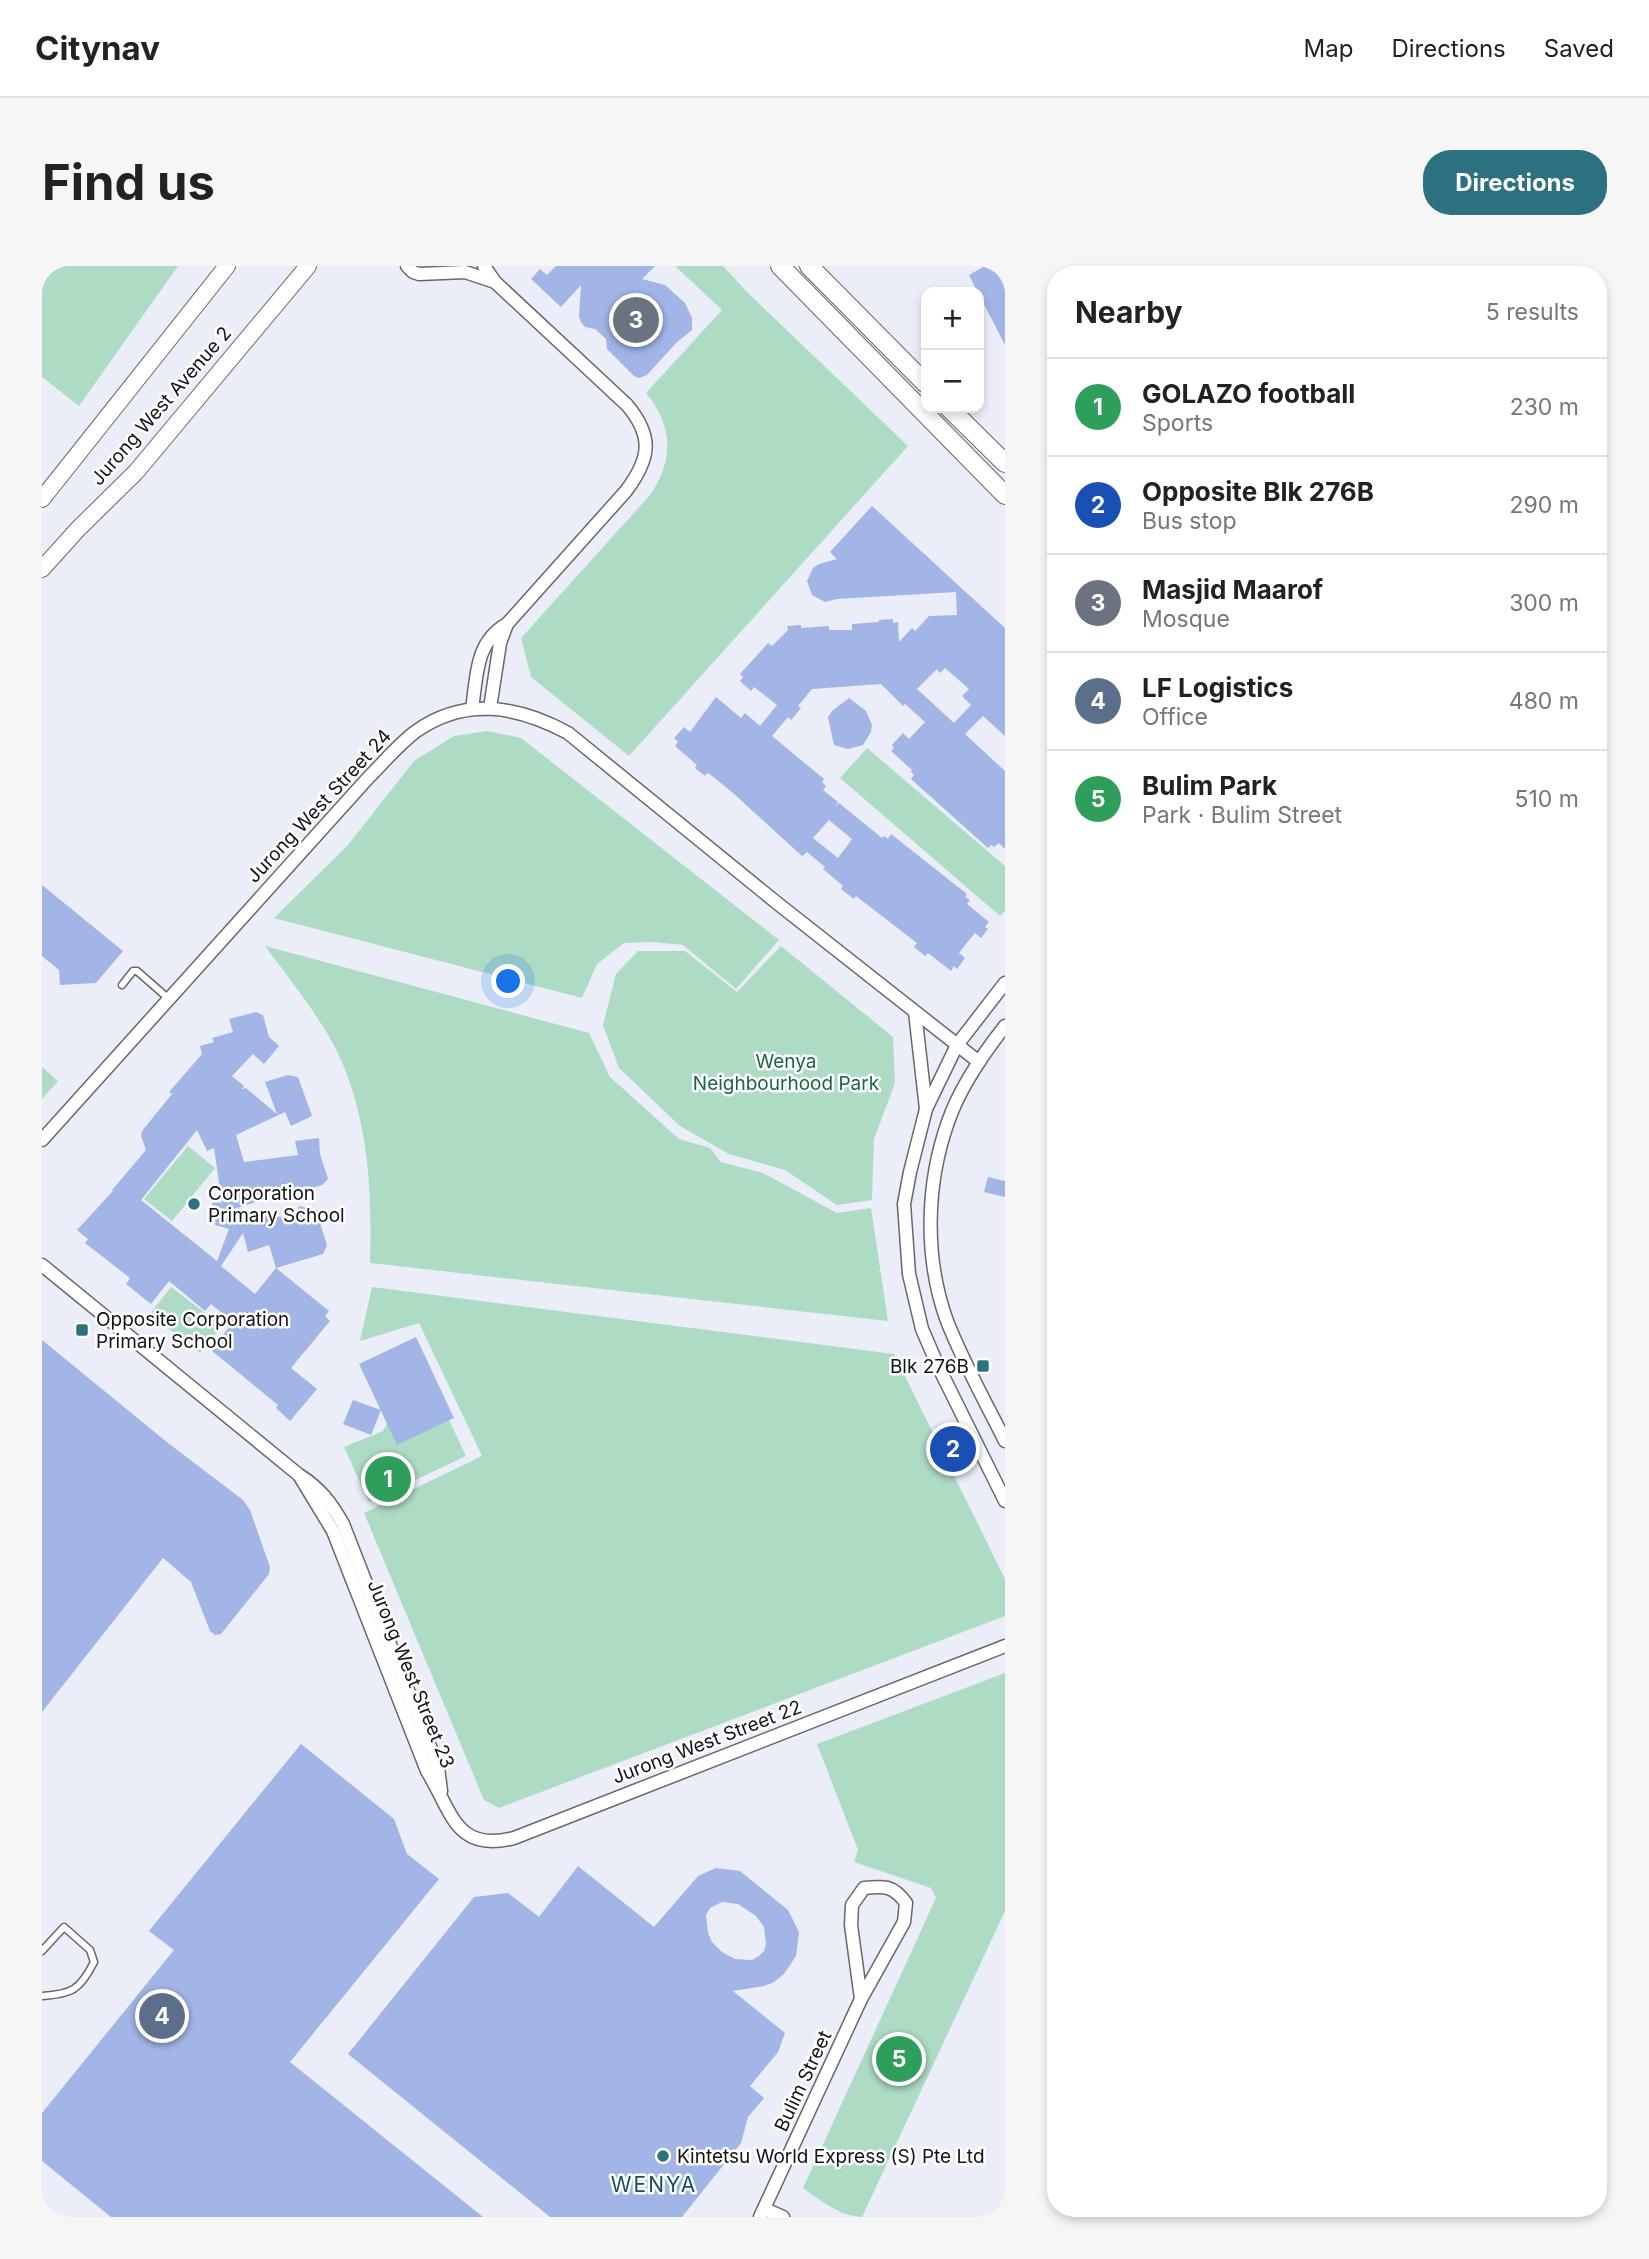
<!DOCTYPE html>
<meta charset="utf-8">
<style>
:root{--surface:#fff;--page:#f6f6f6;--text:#222;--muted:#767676;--line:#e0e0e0;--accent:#2b717f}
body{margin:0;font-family:Inter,sans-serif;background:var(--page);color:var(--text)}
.controls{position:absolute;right:21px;top:21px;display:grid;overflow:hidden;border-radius:14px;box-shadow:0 4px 10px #0003}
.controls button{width:63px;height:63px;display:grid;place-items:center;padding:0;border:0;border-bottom:2px solid var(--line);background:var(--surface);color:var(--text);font:35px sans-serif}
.you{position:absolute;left:467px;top:716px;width:24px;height:24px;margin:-18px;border:5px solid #fff;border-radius:50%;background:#1a73e8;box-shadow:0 0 0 10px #1a73e833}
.badge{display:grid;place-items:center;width:46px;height:46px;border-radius:50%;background:var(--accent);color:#fff;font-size:23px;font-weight:700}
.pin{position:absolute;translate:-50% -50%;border:4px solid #fff;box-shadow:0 2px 7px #0006}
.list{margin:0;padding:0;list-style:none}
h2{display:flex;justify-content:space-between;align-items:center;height:91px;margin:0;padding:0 28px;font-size:30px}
h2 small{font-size:23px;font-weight:400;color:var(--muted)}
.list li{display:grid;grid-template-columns:46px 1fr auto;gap:21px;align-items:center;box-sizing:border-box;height:98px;padding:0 28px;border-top:2px solid var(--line)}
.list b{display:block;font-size:26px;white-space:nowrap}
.list p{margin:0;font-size:23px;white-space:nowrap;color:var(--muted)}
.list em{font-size:23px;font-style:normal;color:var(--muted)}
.map{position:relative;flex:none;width:963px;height:1951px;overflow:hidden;border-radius:28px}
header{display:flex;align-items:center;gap:42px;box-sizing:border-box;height:98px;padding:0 35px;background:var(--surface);border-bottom:2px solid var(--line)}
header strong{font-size:33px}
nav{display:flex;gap:38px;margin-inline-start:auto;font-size:24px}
.intro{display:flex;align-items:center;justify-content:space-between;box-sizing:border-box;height:168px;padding:0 42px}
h1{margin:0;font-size:49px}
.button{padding:18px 32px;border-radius:28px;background:var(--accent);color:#fff;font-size:24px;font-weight:700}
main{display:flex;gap:42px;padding:0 42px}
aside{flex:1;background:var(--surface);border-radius:28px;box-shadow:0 4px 10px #0003}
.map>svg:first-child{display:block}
.green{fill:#aedbc4}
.building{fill:#a1b5e7;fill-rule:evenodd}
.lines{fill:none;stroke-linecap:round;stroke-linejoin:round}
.lane-casing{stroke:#656870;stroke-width:9}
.street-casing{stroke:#656870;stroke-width:15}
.secondary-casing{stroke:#656870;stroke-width:18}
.primary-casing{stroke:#656870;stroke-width:20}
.lane{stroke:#fff;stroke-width:6}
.street{stroke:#fff;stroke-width:12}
.secondary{stroke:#fff;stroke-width:16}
.primary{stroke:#fff;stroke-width:18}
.poi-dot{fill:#2b717f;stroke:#fff;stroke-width:2.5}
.labels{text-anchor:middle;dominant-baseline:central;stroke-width:5;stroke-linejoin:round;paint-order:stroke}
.street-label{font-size:19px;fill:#121316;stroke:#fff}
.park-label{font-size:19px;fill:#1d6448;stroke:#fff}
.poi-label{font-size:19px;fill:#121316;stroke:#fff;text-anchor:start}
.neighbourhood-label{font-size:21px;letter-spacing:2px;fill:#17505b;stroke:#fff}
</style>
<header>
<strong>Citynav</strong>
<nav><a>Map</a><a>Directions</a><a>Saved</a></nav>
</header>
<div class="intro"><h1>Find us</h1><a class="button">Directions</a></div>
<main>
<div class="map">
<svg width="963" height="1951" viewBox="0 0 963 1951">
<rect width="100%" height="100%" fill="#ebeef8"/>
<g class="green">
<polygon points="0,0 136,0 37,140 0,111"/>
<path d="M633,0h48l25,27 160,153 -279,310 -98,-79 -10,-39 130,-144c23,-36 22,-68 -5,-101l76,-83z"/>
<polygon points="445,465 479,472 737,674 694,723 641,679 611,676 582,677 555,698 540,732 232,652 306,579 372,495 412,470"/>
<polygon points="825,482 963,600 963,645 958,650 798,512"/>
<path d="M223,680l324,87 21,44 69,62 31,9 11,14 42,11 74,40 34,-5 17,113 -518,-58c2,-68 -1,-137 -28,-201 -17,-39 -51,-81 -77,-116z"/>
<polygon points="739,680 851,771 853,817 832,873 830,934 795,939 743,904 687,888 638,860 577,802 561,759 574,708 596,685 643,685 695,726"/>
<polygon points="0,801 16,815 0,833"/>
<polygon points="146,880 173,902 130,955 102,933"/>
<polygon points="129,1021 180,1060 158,1087 108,1048"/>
<polygon points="330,1021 852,1088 963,1313 963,1350 457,1542 442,1534 322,1247 440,1190 377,1057 318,1075"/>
<polygon points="348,1153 397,1159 407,1154 424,1190 327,1236 302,1181 341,1165"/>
<path d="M963,1407v238l-143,306c-20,0 -43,-17 -59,-29l133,-290 -5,-10 -77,-26 4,-12 -41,-106z"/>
</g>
<g class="building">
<polygon points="514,0 613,0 600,13 623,19 643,37 650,52 650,64 634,77 605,109 597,112 592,110 565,83 564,73 553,63 543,61 539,56 537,51 539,19 519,41 489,13 498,3 505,9"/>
<polygon points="943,0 963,0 963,79 927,9"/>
<path d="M830,240l133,122v108l-22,-20 -18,18 40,37v78l-6,-6 -5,4 -3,-2 -3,3 -77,-69 3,-4 -3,-3 1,-2 -21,-19 3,-3 -2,-3 11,-12 6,6 16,-17 -20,-18 -2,2 -22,-22 -69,5 -14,17 3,2 -10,12 -3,-3 -16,19 52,43 -2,3 4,4 -3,4 15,12 -3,5 4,-4 43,35 2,-2 4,3 3,-5 76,60 -2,3 5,3 -3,4 22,18 -4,5 3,2 -7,9 -6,-5 -9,11 -7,9 6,5 -8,11 -3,-3 -3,5 -23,-18 -3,3 -11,-9 3,-4 -61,-47 -2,3 -13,-10 2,-3 -20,-17 2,-2 -18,-15 -5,4 -69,-63 -22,-18 -4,-2 -2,3 -10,-8 2,-3 -22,-19 3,-4 -4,-4 10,-11 6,5 26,-35 25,21 4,-5 15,13 17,-21 -23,-18 -3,4 -11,-10 3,-4 -3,-3 28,-31 4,3 16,-16 -1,-4 14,-1v3l28,-2v4h23v-6l27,-2v-2l14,-1v4l5,-1 1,20 13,-14 3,3 14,-15 28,-1 -1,-23 -119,7 -12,3 -13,-7 -5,-14 6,-13 6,-4 18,-5 -7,-7zM903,402l24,21 -7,7 9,9 -17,18 -37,-34 20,-20 3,4zM787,554l23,19 -14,19 -25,-20z"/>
<polygon points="807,432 824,445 830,459 829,466 821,479 806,483 792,479 786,451 790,445"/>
<polygon points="0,619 81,685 54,717 18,719 17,704 0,690"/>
<path d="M214,746l7,3 6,22 10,9 -15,18 -11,-10 -21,22 12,10 -2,3 4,-1 31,26 -12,-32 23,-7 10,2 14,39 -21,10 -6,-14 -49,23 8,27 54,-7 -3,-14 24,-3 1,16 8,25 -6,6 -20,6 1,-4 -66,21 59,12 3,-14 24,5 -3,12 7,22 -4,9 -47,14 -7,-23 -21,7 -5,-19 -22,33 34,28 21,-26 53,43 -4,5 5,5 -39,47 26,21 -27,32 -14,-13 2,-3 -67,-55 22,-28 -22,-18 -6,7 -36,-30 -18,23 -25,-20 4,-6 -45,-35 3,-4 -11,-9 36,-39 -1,-1 34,-40 -5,-14 1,-5 30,-37 -3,-2 33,-38 -2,-8 14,-4 -2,-4 21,-6 -4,-13zM155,864l10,21 7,-3 8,55 -9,-2 -4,15h7l-1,9 14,4 -12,32 -76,-61z"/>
<polygon points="946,911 963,915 963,931 942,926"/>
<polygon points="374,1071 412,1152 355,1179 317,1098"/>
<polygon points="0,1074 126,1177 201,1234 208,1244 228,1301 227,1308 179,1368 173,1369 168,1365 149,1316 121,1292 0,1446"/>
<polygon points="311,1134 339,1144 329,1169 301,1158"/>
<polygon points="259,1478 352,1553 365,1588 397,1613 248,1796 441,1951 69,1951 0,1895 0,1847 132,1684 107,1665"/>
<path d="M536,1600l76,61 44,-51 18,-8 24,3 48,39 11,22 -3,24 -12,18 -10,8 -10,4 -31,5 52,42 -7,19 -28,34 14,12 -16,19 -7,26 -59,74h-132l-202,-163 126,-157 34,-4 31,24zM680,1636l16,2 18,12 8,11 2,17 -2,7 -5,5 -7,4 -17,-1 -13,-7 -10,-10 -4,-9 -2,-18 4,-7z"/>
</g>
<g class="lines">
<defs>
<g id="lane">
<polyline points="80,719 91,705 95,705 127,733"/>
<path d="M0,1685l22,-24 26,23 4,12c-14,28 -22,32 -52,34"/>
</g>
<g id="street">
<polyline points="365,0 371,6 377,8 423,6 453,16"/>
<polyline points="448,442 458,377 465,358"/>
<path d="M430,443c5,-33 3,-67 35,-85l119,-133c24,-32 28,-54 1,-86l-132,-123 -11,-16"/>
<polyline points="963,717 915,779 884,843 868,906 862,938 867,1008 880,1063 896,1100 963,1235"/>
<polyline points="873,746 884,843"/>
<path d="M963,760c-22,28 -45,61 -57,96 -22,62 -24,136 -1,199 16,41 38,80 58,120"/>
<path d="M0,874l326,-362c15,-15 30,-33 47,-46 50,-36 103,-26 153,1l209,170 202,159"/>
<path d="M0,999l257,210c21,13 32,28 44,49l95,243 3,24"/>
<path d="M257,1209l34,56 94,240c25,40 28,82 87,67l491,-192"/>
<polyline points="723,1943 741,1951"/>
<path d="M718,1951l101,-218 43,-77 2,-19c-13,-18 -22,-17 -42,-15l-12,17 -1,20 10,74"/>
</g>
<g id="secondary">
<polyline points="0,233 185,0"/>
<polyline points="0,303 36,263 94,206 266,0"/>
</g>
<g id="primary">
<polyline points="738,0 963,229"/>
<polyline points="767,0 884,118"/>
<polyline points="907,142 963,197"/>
</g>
</defs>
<use href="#lane" class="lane-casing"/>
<use href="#street" class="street-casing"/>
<use href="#secondary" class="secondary-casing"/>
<use href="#primary" class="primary-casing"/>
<use href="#lane" class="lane"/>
<use href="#street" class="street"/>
<use href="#secondary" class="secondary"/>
<use href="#primary" class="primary"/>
</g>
<g class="poi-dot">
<circle cx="152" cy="938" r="7"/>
<rect x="33" y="1057" width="14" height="14" rx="3.5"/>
<rect x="934" y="1093" width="14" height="14" rx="3.5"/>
<circle cx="621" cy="1890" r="7"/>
</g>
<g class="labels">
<g class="street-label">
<text transform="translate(119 140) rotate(-49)">Jurong West Avenue 2</text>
<text transform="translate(277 540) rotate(-47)">Jurong West Street 24</text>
<text transform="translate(369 1408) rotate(68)">Jurong West Street 23</text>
<text transform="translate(665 1476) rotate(-21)">Jurong West Street 22</text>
<text transform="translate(761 1815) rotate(-65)">Bulim Street</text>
</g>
<g class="park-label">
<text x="744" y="795">Wenya<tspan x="744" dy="22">Neighbourhood Park</tspan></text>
</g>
<g class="poi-label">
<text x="166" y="927">Corporation<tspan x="166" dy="22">Primary School</tspan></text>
<text x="54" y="1053">Opposite Corporation<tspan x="54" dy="22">Primary School</tspan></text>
<text x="927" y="1100" text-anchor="end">Blk 276B</text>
<text x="635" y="1890">Kintetsu World Express (S) Pte Ltd</text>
</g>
<g class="neighbourhood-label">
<text x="612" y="1918">WENYA</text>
</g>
</g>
</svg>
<div class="controls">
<button>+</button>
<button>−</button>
</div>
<div class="you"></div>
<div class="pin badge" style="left:346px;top:1213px;background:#2e9e5b">1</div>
<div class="pin badge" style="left:911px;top:1183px;background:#1a4fb4">2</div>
<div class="pin badge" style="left:594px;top:54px;background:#6b7280">3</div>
<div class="pin badge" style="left:120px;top:1750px;background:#5c6f8a">4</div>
<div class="pin badge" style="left:857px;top:1793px;background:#2e9e5b">5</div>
</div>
<aside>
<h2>Nearby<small>5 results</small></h2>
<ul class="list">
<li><span class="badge" style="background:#2e9e5b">1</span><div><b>GOLAZO football</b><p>Sports</p></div><em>230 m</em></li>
<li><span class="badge" style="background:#1a4fb4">2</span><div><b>Opposite Blk 276B</b><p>Bus stop</p></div><em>290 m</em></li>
<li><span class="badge" style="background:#6b7280">3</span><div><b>Masjid Maarof</b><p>Mosque</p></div><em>300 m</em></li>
<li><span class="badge" style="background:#5c6f8a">4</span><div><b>LF Logistics</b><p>Office</p></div><em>480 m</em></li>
<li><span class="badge" style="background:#2e9e5b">5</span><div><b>Bulim Park</b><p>Park · Bulim Street</p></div><em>510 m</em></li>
</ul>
</aside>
</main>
